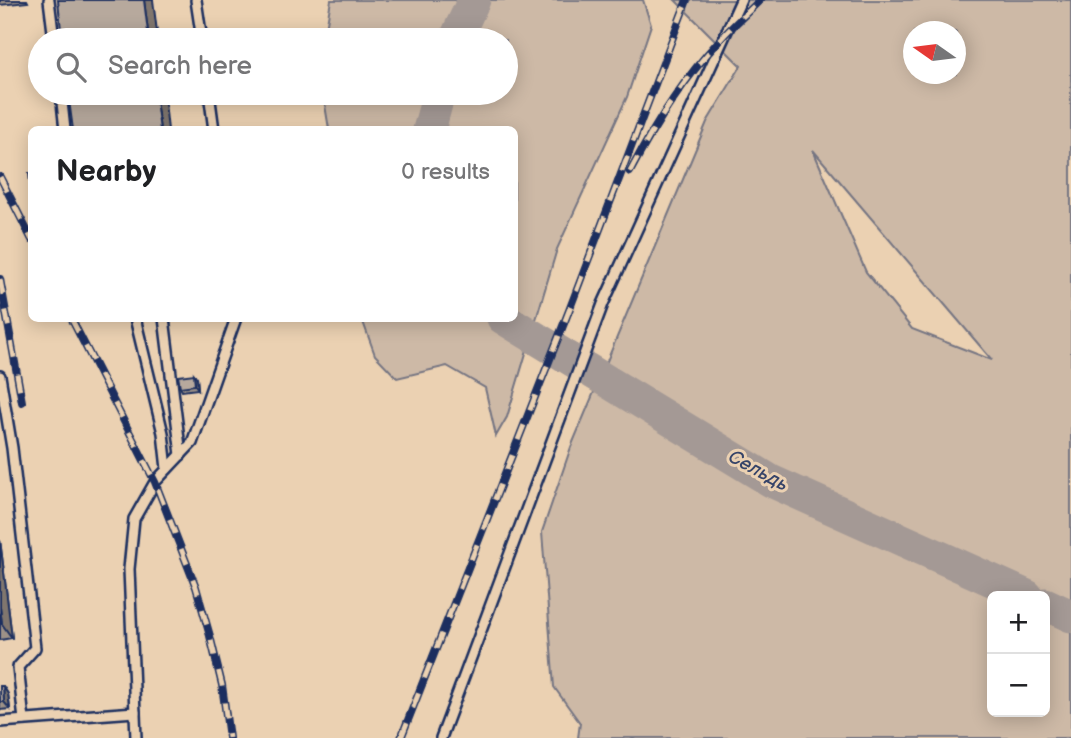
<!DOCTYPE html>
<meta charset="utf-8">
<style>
:root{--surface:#fff;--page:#f6f6f6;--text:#202124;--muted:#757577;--line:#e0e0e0}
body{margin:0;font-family:"Balsamiq Sans",sans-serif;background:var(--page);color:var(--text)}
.controls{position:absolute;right:21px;bottom:21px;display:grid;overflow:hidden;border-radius:10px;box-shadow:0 4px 18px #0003}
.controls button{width:63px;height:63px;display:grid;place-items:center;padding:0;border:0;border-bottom:2px solid var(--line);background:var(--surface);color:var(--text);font:35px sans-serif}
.compass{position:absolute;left:903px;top:21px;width:63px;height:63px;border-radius:50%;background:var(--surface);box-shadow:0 4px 18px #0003;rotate:284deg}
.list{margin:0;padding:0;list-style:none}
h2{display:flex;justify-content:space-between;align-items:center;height:91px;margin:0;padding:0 28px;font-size:30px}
h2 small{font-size:23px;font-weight:400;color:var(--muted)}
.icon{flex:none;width:38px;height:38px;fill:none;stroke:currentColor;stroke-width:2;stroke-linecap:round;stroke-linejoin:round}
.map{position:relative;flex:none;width:1071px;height:738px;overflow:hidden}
.search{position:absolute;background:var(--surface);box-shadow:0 4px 18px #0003;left:28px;top:28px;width:490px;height:77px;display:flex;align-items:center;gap:18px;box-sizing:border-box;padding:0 24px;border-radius:38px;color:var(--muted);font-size:26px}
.panel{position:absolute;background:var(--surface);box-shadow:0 4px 18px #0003;left:28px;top:126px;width:490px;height:196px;border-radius:10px}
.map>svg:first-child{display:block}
.green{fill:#cdb9a6;stroke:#747482;stroke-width:2;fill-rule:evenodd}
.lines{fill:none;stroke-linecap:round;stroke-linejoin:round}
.river{stroke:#a49995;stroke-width:33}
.lane-casing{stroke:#1b2f5e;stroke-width:14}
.lane{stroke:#ebd1b2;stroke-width:9}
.rail-casing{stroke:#1b2f5e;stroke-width:8}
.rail{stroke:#ebd1b2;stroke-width:5;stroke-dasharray:16;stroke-linecap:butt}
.wall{fill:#9d9187;stroke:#1b2f5e;stroke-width:2}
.shaded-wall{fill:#80766e;stroke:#1b2f5e;stroke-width:2}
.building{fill:#b7a99d;stroke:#1b2f5e;stroke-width:2}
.labels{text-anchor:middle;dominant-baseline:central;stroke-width:6;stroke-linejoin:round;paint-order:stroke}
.water-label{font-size:19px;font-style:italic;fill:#364469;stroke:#ebd1b2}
</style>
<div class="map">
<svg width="1071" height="738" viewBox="0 0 1071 738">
<rect width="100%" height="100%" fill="#ebd1b2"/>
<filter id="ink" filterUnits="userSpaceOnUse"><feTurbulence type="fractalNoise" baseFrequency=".0143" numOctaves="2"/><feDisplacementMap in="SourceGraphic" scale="14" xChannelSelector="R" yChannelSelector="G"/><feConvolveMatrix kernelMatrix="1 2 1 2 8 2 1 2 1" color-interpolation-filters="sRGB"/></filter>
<g filter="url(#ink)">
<g class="green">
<polygon points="331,0 643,0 651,25 627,97 557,249 507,417 496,436 485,388 447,366 397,378 375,355 362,319 514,318 514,130 329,129 323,93 506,93 506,40 324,40"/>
<path d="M675,0h396v738h-493l2,-15 -26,-36 -12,-155 29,-85 136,-325 34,-56zM914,32h42v42h-42zM813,150l179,210 -80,-31 -46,-57zM992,596h53v116h-53z"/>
</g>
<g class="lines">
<g class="river">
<polyline points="455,40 474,0"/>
<polyline points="429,130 439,93"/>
<polyline points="503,318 771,481 1027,596"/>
<polyline points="1045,604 1071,616"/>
</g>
<defs>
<g id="lane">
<polyline points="49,0 54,40"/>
<polyline points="196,0 202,40"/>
<polyline points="61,93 65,130"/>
<polyline points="209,93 214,130"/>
<polyline points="135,318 163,433 167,469"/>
<polyline points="164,318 181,455"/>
<polyline points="0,376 12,448 35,648 18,667 24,720"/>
<polyline points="0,722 135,712"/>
<polyline points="136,738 129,569 134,519 155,482 192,443 236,318"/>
<polyline points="441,738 603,304 741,0"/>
</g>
</defs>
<use href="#lane" class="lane-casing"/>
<use href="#lane" class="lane"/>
<defs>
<g id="rail">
<path d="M630,172c24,-46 52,-91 88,-130 13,-15 28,-28 42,-42"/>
<polyline points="0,177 32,240"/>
<polyline points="0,279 22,402"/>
<polyline points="71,318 155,482 196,587 210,636 222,685 229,738"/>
<polyline points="401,738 570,308 687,0"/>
</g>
</defs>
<use href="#rail" class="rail-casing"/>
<use href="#rail" class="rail"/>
</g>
<g class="wall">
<polygon points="0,0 27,0 28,2 0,5"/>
<polygon points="194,374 197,378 198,389 182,391 180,387"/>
<polygon points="0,540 12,638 0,640"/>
<polygon points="0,686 3,686 8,694 10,709 0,710"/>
</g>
<g class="shaded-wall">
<polygon points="144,0 153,0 158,40 149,40"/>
<polygon points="155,93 164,93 168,130 160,130"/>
<polygon points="194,374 197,378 198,389 195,385"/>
<polygon points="0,540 12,638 2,624 0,607"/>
<polygon points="3,686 8,694 10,709 4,702"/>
</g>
<g class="building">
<polygon points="58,0 144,0 149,40 62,40"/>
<polygon points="68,93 155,93 160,130 73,130"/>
<polygon points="29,173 32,173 31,192"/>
<polygon points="194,374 195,385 180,387 178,376"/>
<polygon points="0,607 2,624 0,624"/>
<polygon points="0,686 3,686 4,702 0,702"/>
</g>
</g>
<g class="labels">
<g class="water-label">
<text transform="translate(758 471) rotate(29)">Сельдь</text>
</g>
</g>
</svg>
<div class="controls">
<button>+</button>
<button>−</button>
</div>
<svg class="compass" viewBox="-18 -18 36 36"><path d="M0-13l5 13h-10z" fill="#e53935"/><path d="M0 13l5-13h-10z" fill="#757577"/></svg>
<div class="search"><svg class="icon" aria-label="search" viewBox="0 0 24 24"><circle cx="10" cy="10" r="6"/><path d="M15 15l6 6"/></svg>Search here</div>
<section class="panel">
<h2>Nearby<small>0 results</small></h2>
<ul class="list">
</ul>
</section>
</div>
